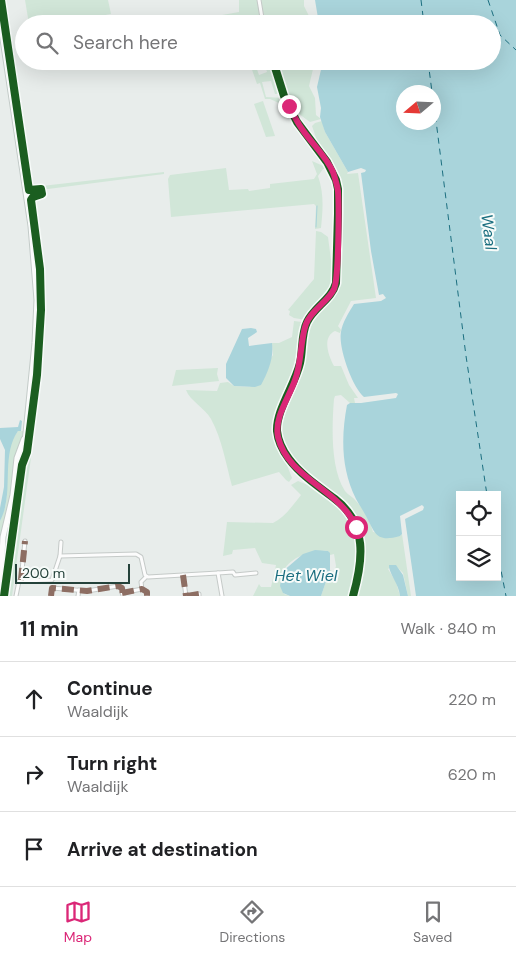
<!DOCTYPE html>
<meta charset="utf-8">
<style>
:root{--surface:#fff;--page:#f6f6f6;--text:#202124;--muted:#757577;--line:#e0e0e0;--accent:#db2777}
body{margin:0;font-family:"DM Sans",sans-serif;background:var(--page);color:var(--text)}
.controls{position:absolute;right:15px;bottom:15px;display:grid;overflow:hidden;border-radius:0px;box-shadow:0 5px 20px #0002}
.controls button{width:45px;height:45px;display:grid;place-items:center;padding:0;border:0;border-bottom:1px solid var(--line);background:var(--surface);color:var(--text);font:25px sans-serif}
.compass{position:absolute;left:396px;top:85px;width:45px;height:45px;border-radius:50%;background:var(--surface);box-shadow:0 5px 20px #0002;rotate:251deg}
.scale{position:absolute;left:15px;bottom:12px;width:115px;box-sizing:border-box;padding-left:5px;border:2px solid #24423a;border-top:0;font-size:14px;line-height:18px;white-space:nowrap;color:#24423a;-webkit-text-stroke:4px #f7fbf9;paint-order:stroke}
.stop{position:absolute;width:15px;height:15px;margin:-11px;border:4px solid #db2777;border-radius:50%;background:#fff}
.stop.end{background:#db2777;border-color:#fff;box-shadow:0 1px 5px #0008}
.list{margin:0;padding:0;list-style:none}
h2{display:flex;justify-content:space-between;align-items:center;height:65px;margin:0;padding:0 20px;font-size:21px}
h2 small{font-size:16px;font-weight:400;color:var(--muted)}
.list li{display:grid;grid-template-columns:32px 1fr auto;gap:15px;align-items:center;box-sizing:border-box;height:75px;padding:0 20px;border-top:1px solid var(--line)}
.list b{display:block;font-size:19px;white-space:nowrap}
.list p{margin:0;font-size:16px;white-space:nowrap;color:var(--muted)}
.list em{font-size:16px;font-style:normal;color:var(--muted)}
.icon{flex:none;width:28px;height:28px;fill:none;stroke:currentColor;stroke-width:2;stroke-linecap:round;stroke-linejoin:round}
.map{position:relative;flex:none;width:516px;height:596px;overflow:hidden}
.search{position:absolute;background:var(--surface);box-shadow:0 5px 20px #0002;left:15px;right:15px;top:15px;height:55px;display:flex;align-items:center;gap:12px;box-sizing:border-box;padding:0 18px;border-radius:28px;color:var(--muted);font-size:19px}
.sheet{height:290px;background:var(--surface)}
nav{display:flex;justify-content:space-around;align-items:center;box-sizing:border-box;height:70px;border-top:1px solid var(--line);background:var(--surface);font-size:14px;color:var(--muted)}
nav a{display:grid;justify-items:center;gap:2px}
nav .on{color:var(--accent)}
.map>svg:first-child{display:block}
.green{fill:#d1e6d8}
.water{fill:#a9d4db;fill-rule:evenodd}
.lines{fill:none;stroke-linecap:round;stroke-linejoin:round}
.stream{stroke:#a9d4db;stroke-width:1}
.ferry{stroke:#1c6f80;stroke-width:1;stroke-dasharray:6 5;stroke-linecap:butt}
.street-casing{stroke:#c5cac8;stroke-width:5}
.secondary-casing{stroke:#c3cbc8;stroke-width:7}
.street{stroke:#fcfcfc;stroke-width:3}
.secondary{stroke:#fcfcfc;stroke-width:5}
.quiet{stroke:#8d6e63;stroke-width:6;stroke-dasharray:12 6;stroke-linecap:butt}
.cycleway-casing{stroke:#f7fbf9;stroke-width:11}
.cycleway{stroke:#1b5e20;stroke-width:8}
.route{stroke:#db2777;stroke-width:6}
.labels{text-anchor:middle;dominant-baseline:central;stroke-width:4;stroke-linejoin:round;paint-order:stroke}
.water-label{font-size:16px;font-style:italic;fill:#1c6f80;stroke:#f7fbf9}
</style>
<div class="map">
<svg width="516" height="596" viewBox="0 0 516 596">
<rect width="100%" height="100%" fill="#e8edeb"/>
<g class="green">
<polygon points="2,0 6,0 33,187 164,172 164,174 48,189 30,189"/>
<polygon points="25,0 108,0 111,14 56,24 29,24"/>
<polygon points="239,0 257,0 262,24 252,24 251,17 241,19 232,24 171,24 239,12"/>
<polygon points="261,0 304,0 304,6 313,24 265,24"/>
<polygon points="249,61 254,61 259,75 267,72 264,61 271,61 282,94 275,94 271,81 262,82 266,97 284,98 284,103 281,104 270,99 265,99 260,83 257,84"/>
<path d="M274,61h39v8l-4,17 6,12 1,17 5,4 -11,3c-25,-17 -27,-33 -36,-61z"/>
<polygon points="263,101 275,136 266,137 254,104"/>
<path d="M322,121l3,11 23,40 -1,2 11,-1 18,125 -25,3 -13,25 3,4 -1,3 -5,-2c-13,6 -7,24 -1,35h7l8,19 9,13h-4l1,5h-5l-9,-8 -6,1 -1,3c-2,26 -4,69 11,92 3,4 8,6 11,10 8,8 14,20 17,31l27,4 2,-2 9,62h-3l-5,-23 -8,-8 -7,4 8,13 4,14h-46c11,-36 14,-66 -14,-95 -23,-17 -52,-34 -60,-62 -7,-22 12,-45 19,-65 5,-16 2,-34 8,-49 4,-8 10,-14 18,-19v-4l11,-13 2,-9 2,-80 -2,-14 -5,-16 -12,-18 -9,-26 3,-3z"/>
<path d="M312,161l16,7 -5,1 -5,7c6,17 5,33 3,52l-6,1 1,-23 -2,-2 -143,13 -3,-38 2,-4 56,-7 3,22 19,-1 1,2 21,-3v-4l44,-5 3,-5z"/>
<polygon points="316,231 321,232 328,237 334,283 332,290 306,320 294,318 289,315 290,311 288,310 314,279"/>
<path d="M294,321l8,1 2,3 -8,48 -17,42 -1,27 14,36 -3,4 -3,-2 -7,-8 -47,14c-6,-22 -10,-47 -21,-67 -6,-11 -21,-18 -25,-29l31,1 3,-8 8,-1 6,4 16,1 23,-32 -1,-12h7l13,-6z"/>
<polygon points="218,368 217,374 219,381 172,386 176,370"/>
<path d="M18,431h6l-14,68 -10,42c0,-6 0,-14 0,-20 2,-6 5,-12 6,-18 3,-24 -4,-52 12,-72z"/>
<polygon points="27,435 28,435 26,450 21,466 3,596 1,596 3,545 18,468"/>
<polygon points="30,435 34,436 12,596 7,596 26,467 23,466 27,454"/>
<path d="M298,481c18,7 32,14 46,28l-2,2 1,2 3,-1c18,27 14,55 5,84h-30l9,-26 4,2 2,-6 -2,-12 -4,1 -2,-4c-24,-2 -58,15 -44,43l6,2h-37l6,-12 2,3h10l5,-22 -14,-2 -7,-15 -22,2 -1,4 -9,2 4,-34 46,1c12,-6 20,-18 28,-28l-10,-10z"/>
</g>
<g class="water">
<path d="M315,0h201v596h-100l-11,-77 18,-9 1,-3 -2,-2 -22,11 2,18 -2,2c-24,7 -25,-3 -34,-20 -3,-6 -7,-11 -10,-17 -15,-30 -15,-62 -9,-94l3,-2h11l35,-5 2,-4 -2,-1 -32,4c-12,-10 -26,-50 -23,-65 1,-9 8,-20 13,-28l27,-3 5,-3 -3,-4 -4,1 -8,-44 -10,-78 4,-1 1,-2 -5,-2 -13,4 -23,-40 -5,-15 1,-9 -4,-21 6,-26h169v-37h-173zM404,92h30v30h-30zM460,495h37v82h-37z"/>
<path d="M251,328l5,1 1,3 -9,6 1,8 23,-3c2,15 -4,29 -11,42l-6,2 -21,-1 -8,-8v-14l16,-35z"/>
<path d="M20,420l2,1 -1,10h-3c-18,26 -3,62 -18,90v-13l4,-21 1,-37 -5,-11v-11l18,-1z"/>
<polygon points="315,550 328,551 330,553 330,570 321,596 290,596 283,593 280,586 282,572 303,554"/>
<path d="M389,565h7l7,10 5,21h-8c-1,-12 -12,-24 -11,-31z"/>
</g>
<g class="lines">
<polyline class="stream" points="316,227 317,206"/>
<g class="ferry">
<polyline points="421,0 424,24"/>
<polyline points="488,0 500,35 516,50"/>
<polyline points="428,61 432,92"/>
<polyline points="434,105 466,356 487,495"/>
<polyline points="497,550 506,596"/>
</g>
<defs>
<g id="street">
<polyline points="259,0 263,24"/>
<path d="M273,61l11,35 13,26 30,40 9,18 2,9v25l-2,69c-4,16 -22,24 -29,39 -6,12 -4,28 -7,41 -5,22 -24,47 -23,68 1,10 6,20 12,28 12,16 30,28 46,40 33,25 28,62 18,97"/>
<polyline points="60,556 136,554 141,557 145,575 148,577 218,573"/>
<polyline points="183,575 186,596"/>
<polyline points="146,577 141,582 142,589 147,592 147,596"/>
<polyline points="21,580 25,541"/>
<polyline points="122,593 142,589"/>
<polyline points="16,596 19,581 52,580 60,556 61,542"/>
<polyline points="51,596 52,588 87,591 118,586 122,588 123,596"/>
<polyline points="78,596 79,590"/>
<polyline points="187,596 199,594 199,596"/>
<polyline points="222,596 218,573 233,572 235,575 256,573"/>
</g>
<g id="secondary">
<polyline points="0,19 31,226 37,300 35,343 25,443 17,466"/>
<polyline points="0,591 3,537 13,495 17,458 24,439"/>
</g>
</defs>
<use href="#street" class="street-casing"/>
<use href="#secondary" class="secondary-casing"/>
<use href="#street" class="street"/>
<use href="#secondary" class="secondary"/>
<g class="quiet">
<polyline points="183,575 186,596"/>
<polyline points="21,580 25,541"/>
<polyline points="122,593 142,589 147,592 147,596"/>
<polyline points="51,596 52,588 87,591 118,586 122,588 123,596"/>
<polyline points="187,596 199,594 199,596"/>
</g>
<defs>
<g id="cycleway">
<polyline points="1,0 29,190 41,189 42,194 33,197 31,200 40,269 41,310 37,375 27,452 22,465 4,596"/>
<path d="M273,61l11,35 13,26 30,40 9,18 2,9v25l-2,69c-4,16 -22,24 -29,39 -6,12 -4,28 -7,41 -5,22 -24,47 -23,68 1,10 6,20 12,28 12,16 30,28 46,40 33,25 28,62 18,97"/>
</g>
</defs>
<use href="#cycleway" class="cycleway-casing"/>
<use href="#cycleway" class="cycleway"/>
</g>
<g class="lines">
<path class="route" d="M289,106c4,8 8,16 13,23 10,15 24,27 31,43 2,6 4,12 5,19 1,15 1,86 -4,98 -6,13 -23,21 -28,35 -6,17 -4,37 -11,56 -6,18 -21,37 -17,57 10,42 62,52 78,90"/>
</g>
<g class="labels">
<g class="water-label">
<text transform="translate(489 232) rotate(83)">Waal</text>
<text x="306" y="575">Het Wiel</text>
</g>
</g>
</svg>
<div class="controls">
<button><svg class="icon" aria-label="locate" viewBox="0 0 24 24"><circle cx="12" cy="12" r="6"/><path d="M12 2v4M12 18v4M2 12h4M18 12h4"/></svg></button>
<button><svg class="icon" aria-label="layers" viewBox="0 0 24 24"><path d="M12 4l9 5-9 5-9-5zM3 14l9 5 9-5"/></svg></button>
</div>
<svg class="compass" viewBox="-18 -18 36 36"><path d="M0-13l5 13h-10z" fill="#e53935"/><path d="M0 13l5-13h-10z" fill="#757577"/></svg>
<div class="scale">200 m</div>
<div class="stop" style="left:356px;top:527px"></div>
<div class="stop end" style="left:289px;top:106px"></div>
<div class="search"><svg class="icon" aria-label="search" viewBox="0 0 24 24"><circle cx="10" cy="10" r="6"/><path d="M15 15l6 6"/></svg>Search here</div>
</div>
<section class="sheet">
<h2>11 min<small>Walk · 840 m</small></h2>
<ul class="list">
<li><svg class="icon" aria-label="ahead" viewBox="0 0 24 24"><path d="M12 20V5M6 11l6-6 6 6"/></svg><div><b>Continue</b><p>Waaldijk</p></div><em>220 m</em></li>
<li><svg class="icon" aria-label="right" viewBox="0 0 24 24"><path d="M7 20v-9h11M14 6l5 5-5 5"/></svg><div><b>Turn right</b><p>Waaldijk</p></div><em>620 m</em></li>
<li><svg class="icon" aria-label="arrive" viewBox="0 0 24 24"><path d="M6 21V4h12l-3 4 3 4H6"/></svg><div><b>Arrive at destination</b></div></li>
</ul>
</section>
<nav>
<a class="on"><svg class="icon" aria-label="map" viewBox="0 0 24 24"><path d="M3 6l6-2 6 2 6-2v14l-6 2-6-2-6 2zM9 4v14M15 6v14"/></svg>Map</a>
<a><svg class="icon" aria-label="directions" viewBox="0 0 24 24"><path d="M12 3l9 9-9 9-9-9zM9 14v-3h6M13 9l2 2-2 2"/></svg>Directions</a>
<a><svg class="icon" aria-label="saved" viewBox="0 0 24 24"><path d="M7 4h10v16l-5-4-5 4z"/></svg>Saved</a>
</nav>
